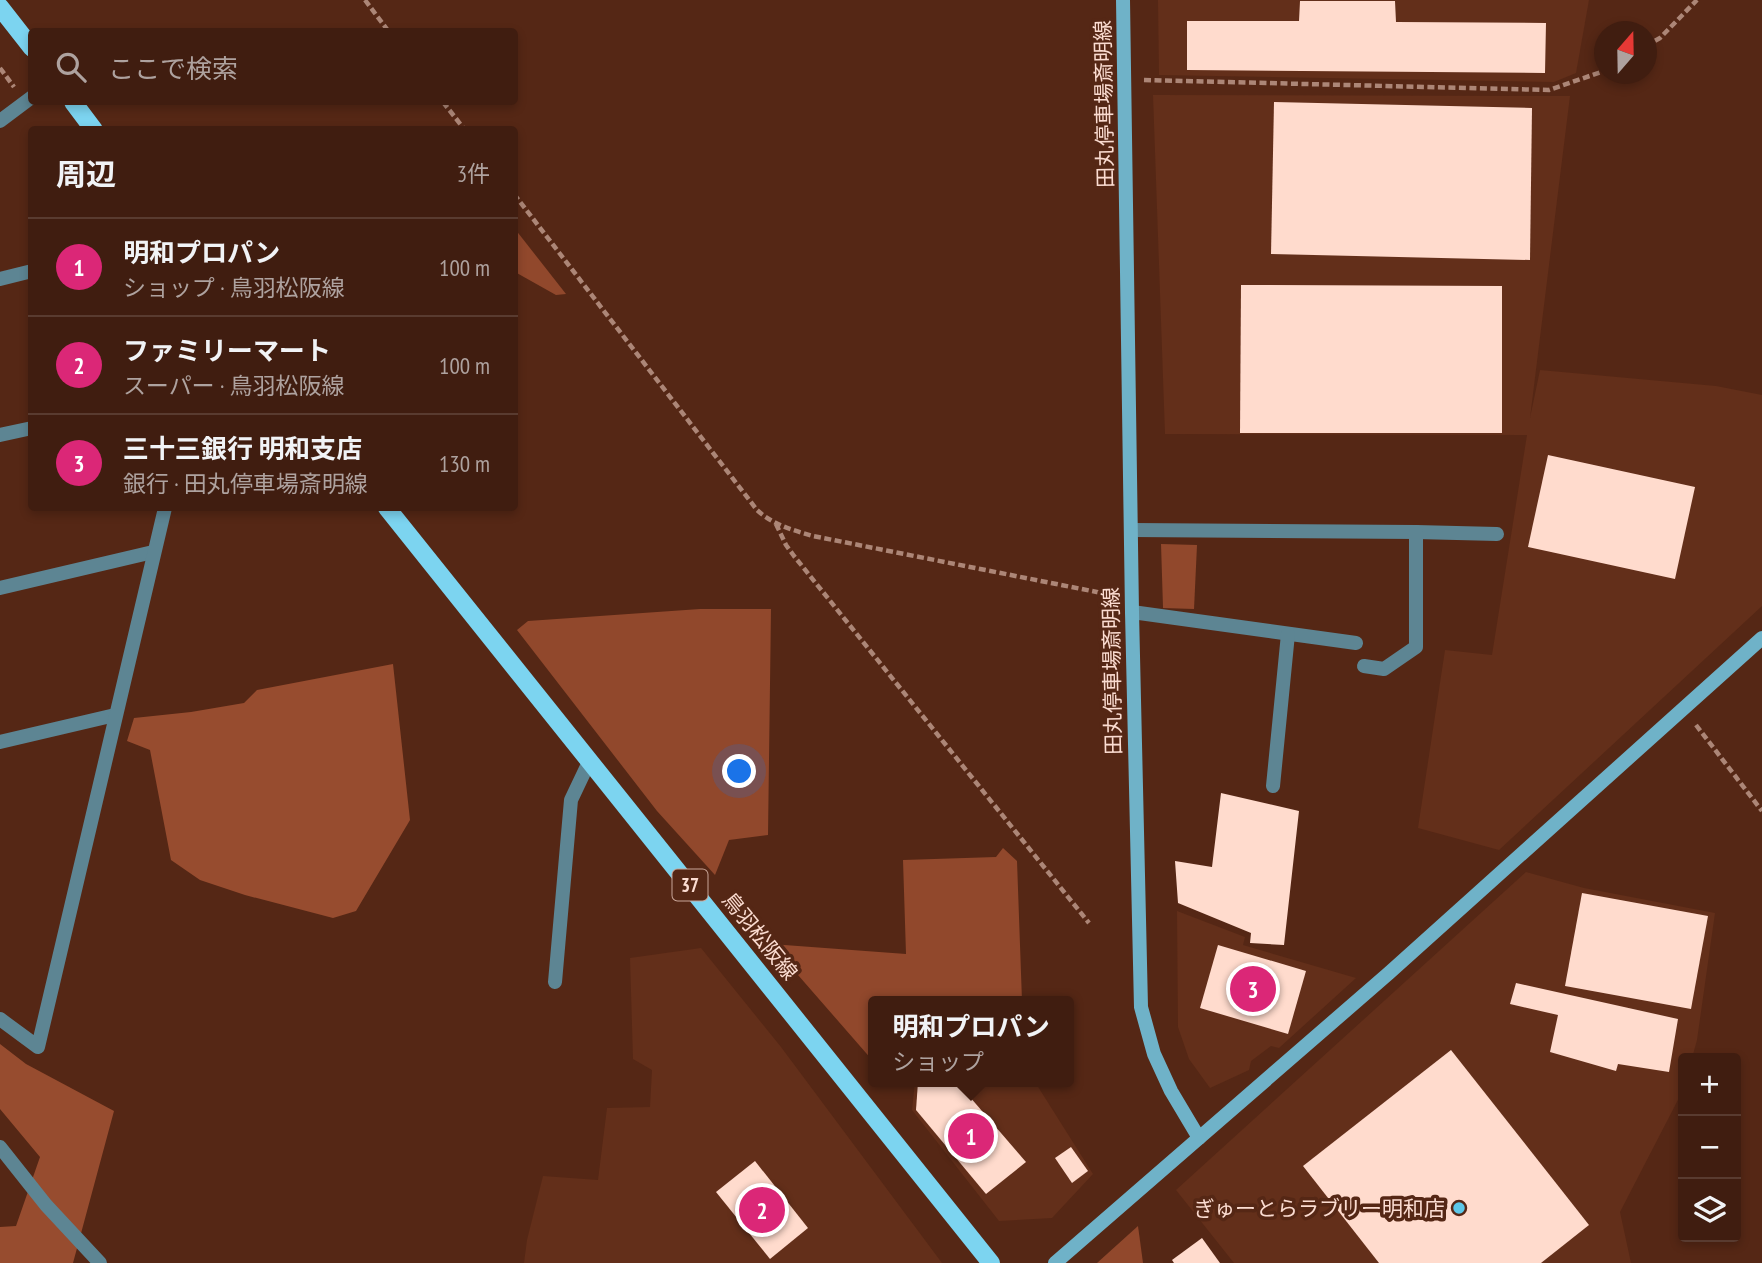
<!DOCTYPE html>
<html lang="ja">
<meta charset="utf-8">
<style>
:root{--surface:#401d10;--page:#472619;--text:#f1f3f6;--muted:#aea29f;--line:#593b30;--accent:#db2777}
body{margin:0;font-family:"PT Sans Narrow","Noto Sans JP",sans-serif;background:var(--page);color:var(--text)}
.controls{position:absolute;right:21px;bottom:21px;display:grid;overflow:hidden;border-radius:7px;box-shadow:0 4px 10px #0003}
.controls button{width:63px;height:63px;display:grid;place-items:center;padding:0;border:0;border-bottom:2px solid var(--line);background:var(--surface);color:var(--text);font:35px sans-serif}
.compass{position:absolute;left:1594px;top:21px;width:63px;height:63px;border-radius:50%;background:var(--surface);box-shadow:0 4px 10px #0003;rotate:20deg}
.you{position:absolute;left:740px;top:772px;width:24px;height:24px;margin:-18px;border:5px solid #fff;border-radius:50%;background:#1a73e8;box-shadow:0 0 0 10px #1a73e833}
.badge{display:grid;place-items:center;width:46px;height:46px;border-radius:50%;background:var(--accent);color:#fff;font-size:23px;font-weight:700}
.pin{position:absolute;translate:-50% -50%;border:4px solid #fff;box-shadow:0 2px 7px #0006}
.popup{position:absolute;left:868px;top:996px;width:206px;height:91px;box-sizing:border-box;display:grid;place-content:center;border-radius:7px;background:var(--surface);filter:drop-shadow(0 2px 5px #0005);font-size:23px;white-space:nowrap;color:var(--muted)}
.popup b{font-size:26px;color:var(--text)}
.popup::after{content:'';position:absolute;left:50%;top:100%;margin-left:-14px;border:14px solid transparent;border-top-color:var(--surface)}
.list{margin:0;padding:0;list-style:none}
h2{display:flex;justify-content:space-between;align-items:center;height:91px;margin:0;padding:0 28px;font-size:30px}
h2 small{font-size:23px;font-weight:400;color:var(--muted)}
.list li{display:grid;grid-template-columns:46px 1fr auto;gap:21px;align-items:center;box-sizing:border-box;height:98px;padding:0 28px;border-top:2px solid var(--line)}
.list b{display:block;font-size:26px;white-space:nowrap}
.list p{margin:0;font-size:23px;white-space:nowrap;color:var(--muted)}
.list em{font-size:23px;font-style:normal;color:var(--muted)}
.icon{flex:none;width:38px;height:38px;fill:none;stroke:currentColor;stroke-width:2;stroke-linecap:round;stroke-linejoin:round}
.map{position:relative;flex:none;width:1762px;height:1263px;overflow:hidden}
.search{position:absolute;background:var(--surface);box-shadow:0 4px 10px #0003;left:28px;top:28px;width:490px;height:77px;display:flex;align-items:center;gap:18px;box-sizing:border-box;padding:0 24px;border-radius:7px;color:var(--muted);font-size:26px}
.panel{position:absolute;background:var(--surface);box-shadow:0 4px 10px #0003;left:28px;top:126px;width:490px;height:385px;border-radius:7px}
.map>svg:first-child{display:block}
.built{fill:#632f1a}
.green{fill:#91482c}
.forest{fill:#974c2f}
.building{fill:#ffdbcd}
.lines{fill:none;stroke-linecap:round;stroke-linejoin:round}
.path{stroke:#ac8677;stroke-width:4.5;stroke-dasharray:7 3.5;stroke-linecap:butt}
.lane{stroke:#5d8593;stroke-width:14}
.street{stroke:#5d8593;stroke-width:14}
.secondary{stroke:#6fb2c8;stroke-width:14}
.primary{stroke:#7cd4f0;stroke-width:18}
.poi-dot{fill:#5dc7e8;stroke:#552715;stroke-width:2.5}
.labels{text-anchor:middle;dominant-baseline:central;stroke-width:7;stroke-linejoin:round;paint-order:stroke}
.shield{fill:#552715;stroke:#c9a699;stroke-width:2}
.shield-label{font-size:19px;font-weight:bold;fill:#fbdcd1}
.street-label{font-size:21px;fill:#fbdcd1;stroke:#552715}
.poi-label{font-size:21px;fill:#fbdcd1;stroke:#552715;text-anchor:end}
</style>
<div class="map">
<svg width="1762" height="1263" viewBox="0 0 1762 1263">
<rect width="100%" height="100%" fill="#552715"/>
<g class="built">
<polygon points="1158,0 1589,0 1576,73 1554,82 1159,75"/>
<polygon points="1153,95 1570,96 1530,418 1540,370 1716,386 1762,395 1762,606 1499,850 1418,828 1445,650 1492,655 1527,435 1165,434"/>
<polygon points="1526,872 1584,888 1715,913 1697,1040 1692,1058 1683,1058 1683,1086 1681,1094 1620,1212 1631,1263 1234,1263 1176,1190"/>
<polygon points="1177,911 1245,937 1243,945 1356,978 1279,1048 1271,1046 1251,1061 1249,1070 1210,1088 1189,1059 1178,1027"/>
<polygon points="701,948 781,1047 942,1263 524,1263 527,1240 543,1176 598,1180 607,1108 650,1107 652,1070 633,1059 630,958"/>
<polygon points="915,1082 1035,1082 1093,1174 1052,1218 999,1221 912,1110"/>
</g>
<g class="green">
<polygon points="515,229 566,294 556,295 515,272"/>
<polygon points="1161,544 1197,545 1194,609 1163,608"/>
<polygon points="700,609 771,609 768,835 729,840 715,875 657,811 517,630 528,621"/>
<polygon points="1003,848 1017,861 1022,1001 873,1001 873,1061 771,944 906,954 903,860 996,857"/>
<polygon points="1138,1226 1143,1263 1097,1263"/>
</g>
<g class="forest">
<polygon points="393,664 410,820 356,911 333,918 245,895 200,880 171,860 150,750 127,741 134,718 191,712 244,703 257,690"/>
<polygon points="0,1044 26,1064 114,1111 73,1263 0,1263 0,1227 16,1226 40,1157 0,1109"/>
</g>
<g class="building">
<polygon points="1300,1 1395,1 1396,22 1546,23 1545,73 1187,70 1187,21 1299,21"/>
<polygon points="1274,102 1532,108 1530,260 1271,254"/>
<polygon points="1241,285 1502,286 1502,433 1240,433"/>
<polygon points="1548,455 1695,487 1675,579 1528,547"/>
<polygon points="1221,793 1299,811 1284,945 1250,943 1251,933 1178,903 1175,861 1212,867"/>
<polygon points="1582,893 1708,916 1691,1009 1565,986"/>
<polygon points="1218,945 1306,971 1288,1034 1200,1008"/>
<polygon points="1516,983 1678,1019 1669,1072 1618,1064 1616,1071 1550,1052 1558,1015 1510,1004"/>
<polygon points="1451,1050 1589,1225 1541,1263 1379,1263 1303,1166"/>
<polygon points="918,1082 957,1082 1026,1162 986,1194 916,1110"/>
<polygon points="1071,1147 1088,1171 1072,1183 1055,1158"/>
<polygon points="755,1161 808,1228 770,1259 716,1192"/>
<polygon points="1202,1238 1220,1263 1174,1263 1172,1260"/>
</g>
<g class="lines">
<g class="path">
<polyline points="365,0 389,32"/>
<polyline points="1646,46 1660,38 1697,0"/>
<polyline points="0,68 14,87"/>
<polyline points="1144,80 1549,90 1604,71"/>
<polyline points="443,102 465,130"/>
<path d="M514,194l243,316c16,15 36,20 56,26l299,59"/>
<polyline points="776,524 786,545 794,556 1089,923"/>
<polyline points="1696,725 1762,811"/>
</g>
<g class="lane">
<polyline points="0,279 32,271"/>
<polyline points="0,435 32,428"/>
<polyline points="1132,530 1416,532 1497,534"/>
<polyline points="0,588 153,552"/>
<polyline points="1132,612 1356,643"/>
<polyline points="1364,666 1384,669 1416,647 1416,532"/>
<polyline points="0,742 115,715"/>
<polyline points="1273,786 1288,634"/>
<polyline points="555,982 571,800 590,760"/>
<polyline points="0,1019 38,1047 165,508"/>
<polyline points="0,1147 46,1205 100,1263"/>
</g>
<polyline class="street" points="0,121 32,97"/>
<g class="secondary">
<polyline points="1199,1138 1389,973 1762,638"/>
<polyline points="1055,1263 1199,1138 1171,1091 1154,1054 1141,1007 1132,612 1123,0"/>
</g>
<g class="primary">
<polyline points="0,7 32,48"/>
<polyline points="73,102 94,130"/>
<polyline points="387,508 991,1263"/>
</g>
</g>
<circle class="poi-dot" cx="1459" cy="1208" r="7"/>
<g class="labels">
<rect class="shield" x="672.5" y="869.5" width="35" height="31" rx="5"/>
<g class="shield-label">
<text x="690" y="885">37</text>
</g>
<g class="street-label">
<text transform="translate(1104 104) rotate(-91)">田丸停車場斎明線</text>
<text transform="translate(1112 671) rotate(-91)">田丸停車場斎明線</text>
<text transform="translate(760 936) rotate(51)">鳥羽松阪線</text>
</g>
<g class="poi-label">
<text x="1445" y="1208">ぎゅーとらラブリー明和店</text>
</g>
</g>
</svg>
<div class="controls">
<button>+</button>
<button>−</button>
<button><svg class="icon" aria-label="layers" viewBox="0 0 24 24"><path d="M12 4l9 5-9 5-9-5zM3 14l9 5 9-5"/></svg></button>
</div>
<svg class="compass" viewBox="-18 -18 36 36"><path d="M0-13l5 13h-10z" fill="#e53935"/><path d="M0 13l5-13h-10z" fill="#aea29f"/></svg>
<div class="you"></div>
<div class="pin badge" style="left:971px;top:1136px">1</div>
<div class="popup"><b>明和プロパン</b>ショップ</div>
<div class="pin badge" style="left:762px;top:1210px">2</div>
<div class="pin badge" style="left:1253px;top:989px">3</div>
<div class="search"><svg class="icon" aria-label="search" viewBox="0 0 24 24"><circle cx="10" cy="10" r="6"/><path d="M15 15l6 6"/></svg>ここで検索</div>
<section class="panel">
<h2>周辺<small>3件</small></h2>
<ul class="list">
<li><span class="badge">1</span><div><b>明和プロパン</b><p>ショップ · 鳥羽松阪線</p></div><em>100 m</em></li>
<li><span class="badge">2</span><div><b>ファミリーマート</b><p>スーパー · 鳥羽松阪線</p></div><em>100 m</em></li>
<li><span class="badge">3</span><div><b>三十三銀行 明和支店</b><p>銀行 · 田丸停車場斎明線</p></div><em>130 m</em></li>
</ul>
</section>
</div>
